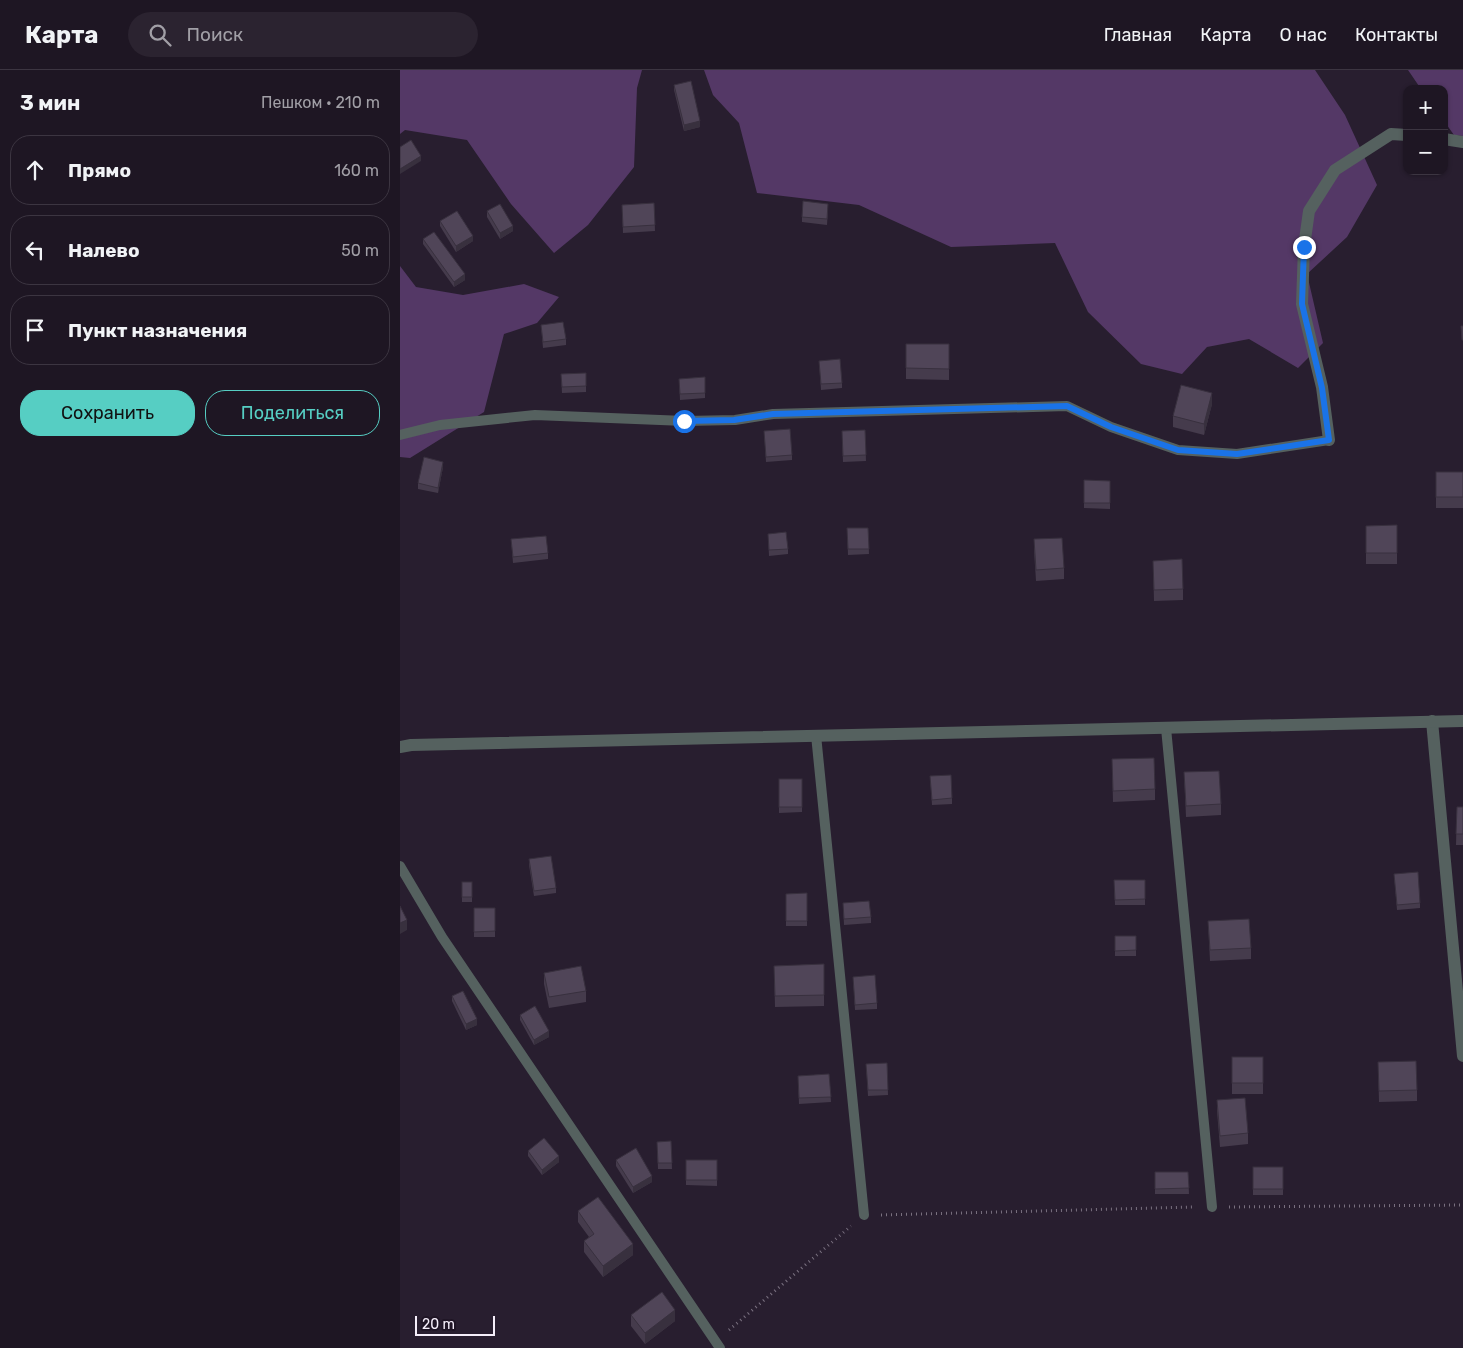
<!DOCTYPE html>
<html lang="ru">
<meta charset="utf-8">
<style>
:root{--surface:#1e1623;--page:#2b2330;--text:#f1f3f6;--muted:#a19fa6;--line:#3c3541;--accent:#56cec3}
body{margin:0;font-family:Rubik,sans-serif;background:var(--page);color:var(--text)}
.controls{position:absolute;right:15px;top:15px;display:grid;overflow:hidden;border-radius:10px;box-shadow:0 1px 4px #0004}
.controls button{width:45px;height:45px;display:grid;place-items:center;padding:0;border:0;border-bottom:1px solid var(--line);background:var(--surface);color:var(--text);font:25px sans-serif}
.scale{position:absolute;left:15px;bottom:12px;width:80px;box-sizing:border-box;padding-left:5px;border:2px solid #f5eefa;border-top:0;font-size:14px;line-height:18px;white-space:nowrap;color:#f5eefa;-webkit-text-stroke:4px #1f1525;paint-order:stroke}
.stop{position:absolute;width:15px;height:15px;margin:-11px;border:4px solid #1a73e8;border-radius:50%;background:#fff}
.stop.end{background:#1a73e8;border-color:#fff;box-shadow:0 1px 5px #0008}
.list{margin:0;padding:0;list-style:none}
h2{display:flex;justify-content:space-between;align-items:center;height:65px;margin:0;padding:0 20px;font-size:21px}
h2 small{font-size:16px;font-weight:400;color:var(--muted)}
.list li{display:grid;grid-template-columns:32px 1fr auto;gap:15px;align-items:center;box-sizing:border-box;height:70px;margin:0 10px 10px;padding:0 10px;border:1px solid var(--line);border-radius:20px}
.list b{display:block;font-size:19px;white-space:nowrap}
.list em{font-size:16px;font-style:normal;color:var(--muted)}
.actions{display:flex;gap:10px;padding:15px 20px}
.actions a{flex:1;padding:11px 0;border:1px solid var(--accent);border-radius:20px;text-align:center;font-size:18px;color:var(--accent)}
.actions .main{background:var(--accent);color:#111}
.icon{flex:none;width:28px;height:28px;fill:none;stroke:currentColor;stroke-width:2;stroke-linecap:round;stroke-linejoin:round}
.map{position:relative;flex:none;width:1063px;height:1278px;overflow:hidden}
header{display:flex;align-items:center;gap:30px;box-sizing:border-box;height:70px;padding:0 25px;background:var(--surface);border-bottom:1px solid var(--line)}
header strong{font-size:24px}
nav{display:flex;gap:28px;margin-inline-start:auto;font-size:18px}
.search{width:350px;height:45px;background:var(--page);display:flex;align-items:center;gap:12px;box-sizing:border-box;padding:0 18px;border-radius:28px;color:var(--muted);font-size:19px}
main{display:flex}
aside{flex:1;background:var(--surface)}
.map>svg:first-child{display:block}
.green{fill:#543866}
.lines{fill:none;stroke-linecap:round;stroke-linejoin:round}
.path{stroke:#7a7180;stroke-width:3;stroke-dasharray:1 4;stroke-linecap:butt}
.lane{stroke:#55615f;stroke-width:10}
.street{stroke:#55615f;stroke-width:12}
.wall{fill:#453b4c}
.shaded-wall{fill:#38303e}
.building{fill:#504558;stroke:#38303e}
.route{stroke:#1a73e8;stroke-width:6}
</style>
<header>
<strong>Карта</strong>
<div class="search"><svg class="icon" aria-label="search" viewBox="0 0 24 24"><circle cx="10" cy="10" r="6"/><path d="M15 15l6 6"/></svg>Поиск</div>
<nav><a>Главная</a><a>Карта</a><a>О нас</a><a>Контакты</a></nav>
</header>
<main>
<aside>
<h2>3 мин<small>Пешком · 210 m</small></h2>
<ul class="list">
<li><svg class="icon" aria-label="ahead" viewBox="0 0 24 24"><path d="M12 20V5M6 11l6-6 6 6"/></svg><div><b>Прямо</b></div><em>160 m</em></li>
<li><svg class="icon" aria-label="left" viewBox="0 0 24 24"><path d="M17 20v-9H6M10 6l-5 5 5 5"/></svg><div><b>Налево</b></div><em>50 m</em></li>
<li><svg class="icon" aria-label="arrive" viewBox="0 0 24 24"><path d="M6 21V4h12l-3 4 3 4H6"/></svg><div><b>Пункт назначения</b></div></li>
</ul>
<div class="actions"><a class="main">Сохранить</a><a>Поделиться</a></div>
</aside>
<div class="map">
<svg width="1063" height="1278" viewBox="0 0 1063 1278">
<rect width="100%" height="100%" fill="#281e2f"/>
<g class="green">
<polygon points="0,0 242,0 237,18 234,97 188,155 154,183 111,134 67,70 5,60 0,64"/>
<polygon points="304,0 915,0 945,45 977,115 947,167 907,204 923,273 898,298 849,269 807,277 782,304 741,294 688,242 655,173 551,177 459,135 357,123 339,53 313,25"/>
<polygon points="1008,0 1063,0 1063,66 1054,65 1044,51 1044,19 1021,19"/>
<polygon points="0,196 16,217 63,225 124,214 159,227 137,253 104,264 84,342 10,388 0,387"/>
</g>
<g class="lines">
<g class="path">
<polyline points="829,1137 1063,1135"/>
<polyline points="481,1145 795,1137"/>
<polyline points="329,1260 451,1156"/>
</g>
<g class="lane">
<polyline points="0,365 40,355 135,345 285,351 335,350 373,344 667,336 711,357 778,380 837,384 929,370"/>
<polyline points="766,658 812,1137"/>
<polyline points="416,665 464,1145"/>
<polyline points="0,796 42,867 320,1278"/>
</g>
<g class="street">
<polyline points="1044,69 1063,72"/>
<polyline points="929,370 922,317 902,234 904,177 909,141 935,100 991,64 1007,65"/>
<polyline points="1032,651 1063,986"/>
<polyline points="0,677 11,675 1063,651"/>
</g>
</g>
<g class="wall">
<polygon points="274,15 300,57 284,61 274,20"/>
<polygon points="254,133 255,161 223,163 222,135"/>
<polygon points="428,139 427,155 402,152 402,147"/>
<polygon points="87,141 113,161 100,169 87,147"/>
<polygon points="40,151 73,171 56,182 40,156"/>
<polygon points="23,169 65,210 54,217 23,174"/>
<polygon points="141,255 166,269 166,275 143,278"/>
<polygon points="506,274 549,274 549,310 506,309"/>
<polygon points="419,291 442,313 442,318 421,320"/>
<polygon points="186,303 186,322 162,323 161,304"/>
<polygon points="305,307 305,328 280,330 279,309"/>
<polygon points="812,334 804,365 773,357 773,346"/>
<polygon points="465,360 466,391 443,392 442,361"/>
<polygon points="364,361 392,385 392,390 366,392"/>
<polygon points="43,397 38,423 18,419 18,413"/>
<rect x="1036" y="402" width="27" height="36"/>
<polygon points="684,410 710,411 710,439 684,438"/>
<polygon points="997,455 997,494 966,494 966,456"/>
<polygon points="447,458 468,458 469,484 448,485"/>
<polygon points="368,464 388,479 388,484 369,486"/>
<polygon points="111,469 148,483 148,489 113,493"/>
<polygon points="634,469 664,498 664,509 636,511 634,480"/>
<polygon points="753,491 783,519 783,530 754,531"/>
<polygon points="712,689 755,719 755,730 713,732"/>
<polygon points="784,702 821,734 821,745 786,747"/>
<polygon points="530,706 552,728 552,734 532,735"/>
<polygon points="379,709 402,709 402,742 379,743"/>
<polygon points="1057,737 1063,737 1063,775 1056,775"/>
<polygon points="129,789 156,818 156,823 134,826 129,795"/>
<polygon points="994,804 1020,833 1020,838 997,840"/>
<polygon points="714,810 745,810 745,835 715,835"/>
<rect x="62" y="812" width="10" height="20"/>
<polygon points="407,823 407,856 386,856 386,824"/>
<polygon points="443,833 471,847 471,853 444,855"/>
<rect x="74" y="838" width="21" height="29"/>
<polygon points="808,851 851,878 851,889 810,891"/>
<rect x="715" y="866" width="21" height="20"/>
<polygon points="424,894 424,936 375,937 374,896"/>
<polygon points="144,903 186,921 186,932 149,938 144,914"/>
<polygon points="453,907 477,933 477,939 455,940"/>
<polygon points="52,926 77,955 66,960 52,931"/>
<polygon points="120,945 149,967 134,975 120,950"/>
<rect x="832" y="987" width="31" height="37"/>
<polygon points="978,992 1017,1020 1017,1031 979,1032"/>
<polygon points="487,993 488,1025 468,1026 466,994"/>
<polygon points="429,1004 431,1032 399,1034 398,1006"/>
<polygon points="817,1030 848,1063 848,1074 820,1077 817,1041"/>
<polygon points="271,1071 272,1099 258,1099 257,1072"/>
<polygon points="128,1081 159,1092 142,1105 128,1086"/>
<polygon points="216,1090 252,1112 233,1123 216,1096"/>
<polygon points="286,1090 317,1090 317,1116 286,1115"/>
<rect x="853" y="1097" width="30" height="28"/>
<polygon points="755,1102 788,1102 789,1124 755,1124"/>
<polygon points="178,1141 233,1185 203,1207 184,1182 184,1171 189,1167 178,1152"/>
<polygon points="231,1245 275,1251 245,1274 231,1256"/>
</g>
<g class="shaded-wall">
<polygon points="300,51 300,57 284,61 284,55"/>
<polygon points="21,86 21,91 0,104 0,99"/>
<polygon points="113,156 113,161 100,169 100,163"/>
<polygon points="73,166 73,171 56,182 56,176"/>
<polygon points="65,204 65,210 54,217 54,212"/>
<polygon points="812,323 812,334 804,365 804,354"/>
<polygon points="43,392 43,397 38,423 38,418"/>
<polygon points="7,850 7,860 0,864 0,853"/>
<polygon points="77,949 77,955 66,960 66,954"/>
<polygon points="149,961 149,967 134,975 134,970"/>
<polygon points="159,1086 159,1092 142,1105 142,1100"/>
<polygon points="252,1106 252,1112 233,1123 233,1117"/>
<polygon points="233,1174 233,1185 203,1207 203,1196"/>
<polygon points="275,1240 275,1251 245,1274 245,1263"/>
</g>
<g class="building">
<polygon points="291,11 300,51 284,55 274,15"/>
<polygon points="11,70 21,86 0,99 0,77"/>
<polygon points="403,131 428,134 427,149 402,147"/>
<polygon points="254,133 255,155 223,157 222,135"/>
<polygon points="100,134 113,156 100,163 87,141"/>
<polygon points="57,141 73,166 56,176 40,151"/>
<polygon points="34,162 65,204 54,212 23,169"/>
<polygon points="163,252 166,269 143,272 141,255"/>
<polygon points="1061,256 1063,256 1063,270 1062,270"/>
<polygon points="506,274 549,274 549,299 506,298"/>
<polygon points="440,289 442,313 421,314 419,291"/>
<polygon points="186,303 186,316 162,317 161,304"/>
<polygon points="305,307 305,323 280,324 279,309"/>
<polygon points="781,315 812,323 804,354 773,346"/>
<polygon points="390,359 392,385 366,387 364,361"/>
<polygon points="465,360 466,385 443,386 442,361"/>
<polygon points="24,387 43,392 38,418 18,413"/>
<rect x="1036" y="402" width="27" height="25"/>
<polygon points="684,410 710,411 710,433 684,433"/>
<polygon points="997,455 997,483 966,483 966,456"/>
<polygon points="447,458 468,458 469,479 448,479"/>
<polygon points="386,462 388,479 369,480 368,464"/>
<polygon points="146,466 148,483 113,487 111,469"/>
<polygon points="662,468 664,498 636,500 634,469"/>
<polygon points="782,489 783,519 754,520 753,491"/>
<polygon points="754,688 755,719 713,721 712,689"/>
<polygon points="819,701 821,734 786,736 784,702"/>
<polygon points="551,705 552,728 532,730 530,706"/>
<rect x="379" y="709" width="23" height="28"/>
<polygon points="1057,737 1063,737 1063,764 1056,764"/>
<polygon points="151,786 156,818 134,821 129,789"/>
<polygon points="1018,802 1020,833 997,835 994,804"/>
<polygon points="714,810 745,810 745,829 715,830"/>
<rect x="62" y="812" width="10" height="15"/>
<polygon points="407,823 407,851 386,851 386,824"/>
<polygon points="469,831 471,847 444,849 443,833"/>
<polygon points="0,836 7,850 0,853"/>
<polygon points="74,838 95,838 95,861 74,862"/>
<polygon points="849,849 851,878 810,880 808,851"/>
<polygon points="715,866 736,866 736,880 715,881"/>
<polygon points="424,894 424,925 375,926 374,896"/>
<polygon points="181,896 186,921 149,927 144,903"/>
<polygon points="475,905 477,933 455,935 453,907"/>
<polygon points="63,921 77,949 66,954 52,926"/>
<polygon points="135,936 149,961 134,970 120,945"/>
<rect x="832" y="987" width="31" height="26"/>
<polygon points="1016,991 1017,1020 979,1021 978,992"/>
<polygon points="487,993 488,1020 468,1020 466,994"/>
<polygon points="429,1004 431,1027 399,1028 398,1006"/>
<polygon points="845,1028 848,1063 820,1066 817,1030"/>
<polygon points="144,1068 159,1086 142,1100 128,1081"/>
<polygon points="271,1071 272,1093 258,1093 257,1072"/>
<polygon points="236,1078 252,1106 233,1117 216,1090"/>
<rect x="286" y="1090" width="31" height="20"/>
<rect x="853" y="1097" width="30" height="22"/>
<polygon points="755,1102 788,1102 789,1118 755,1119"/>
<polygon points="198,1127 233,1174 203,1196 184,1171 194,1164 178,1141"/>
<polygon points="262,1222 275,1240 245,1263 231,1245"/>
</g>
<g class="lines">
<polyline class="route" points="284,351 334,350 373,344 667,336 711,357 778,380 837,384 929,370 922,318 902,234 904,177"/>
</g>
</svg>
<div class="controls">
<button>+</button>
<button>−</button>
</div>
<div class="scale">20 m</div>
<div class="stop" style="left:284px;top:351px"></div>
<div class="stop end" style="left:904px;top:177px"></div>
</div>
</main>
